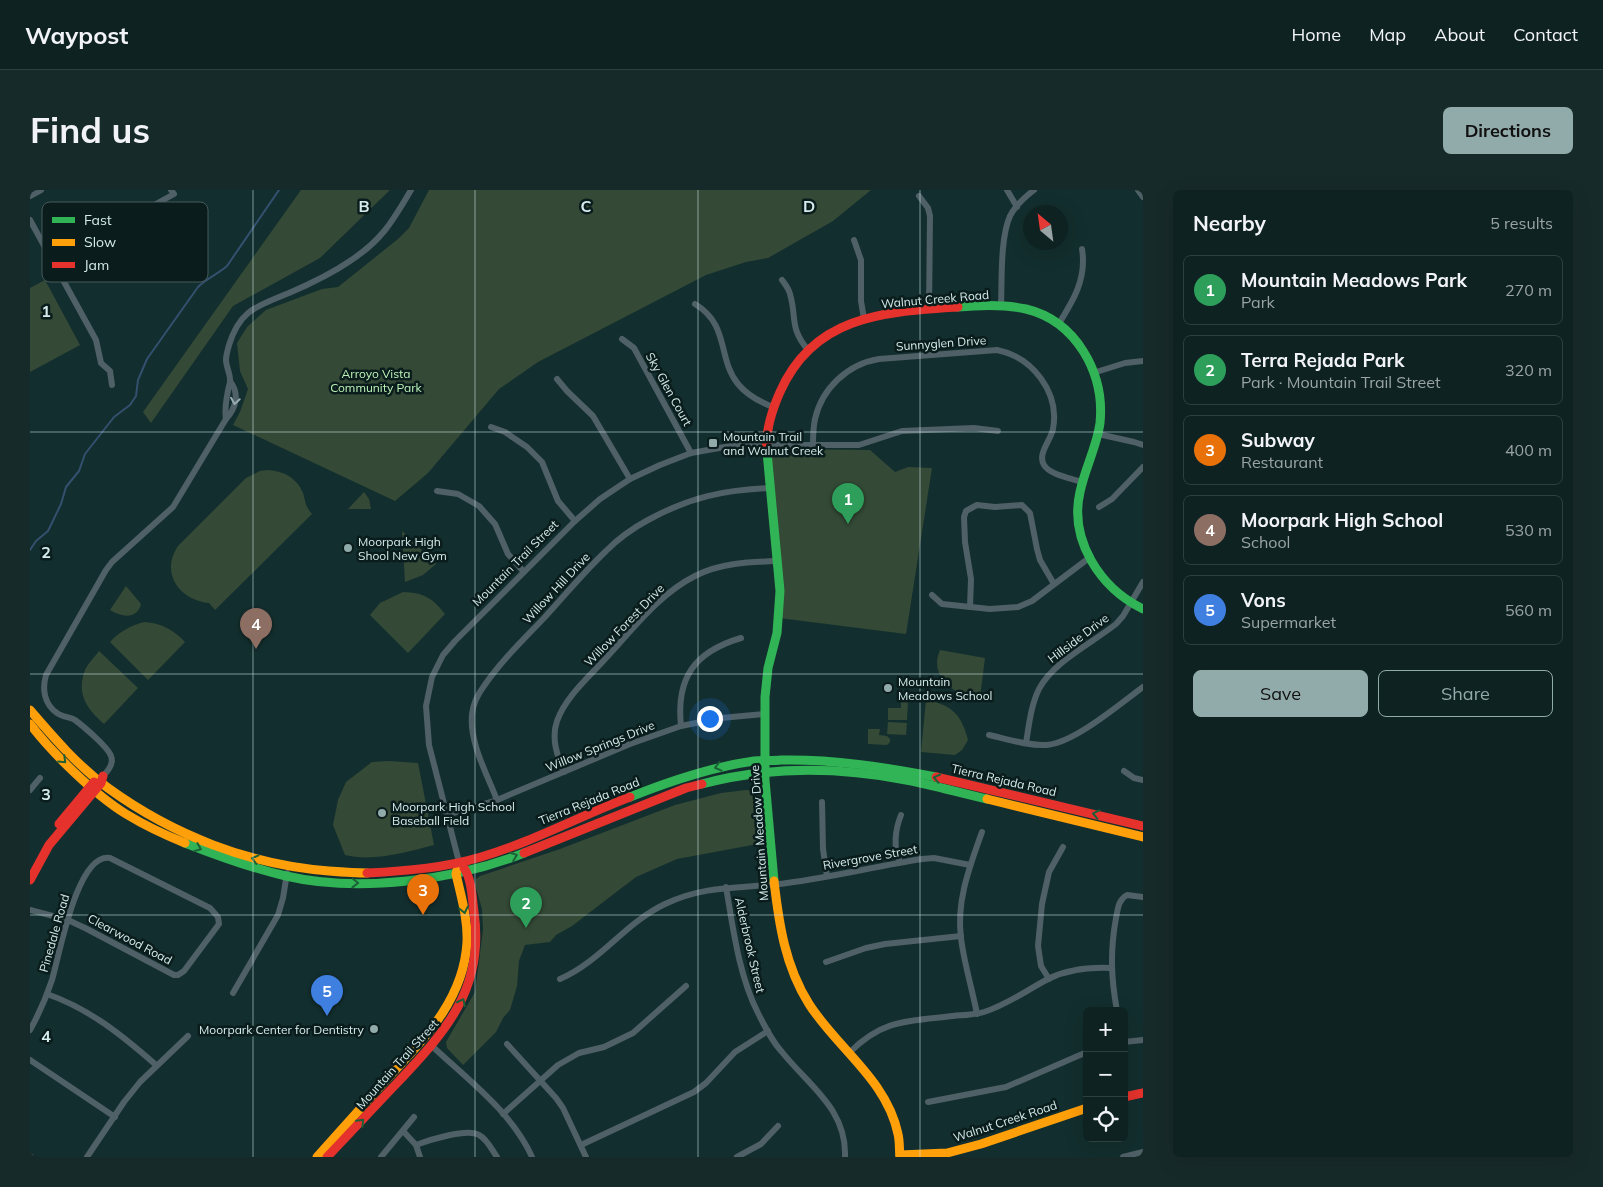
<!DOCTYPE html>
<meta charset="utf-8">
<style>
:root{--surface:#0e2222;--page:#172a2a;--text:#f1f3f6;--muted:#9ba4a5;--line:#2e3f40;--accent:#91aaaa}
body{margin:0;font-family:Mulish,sans-serif;background:var(--page);color:var(--text)}
.controls{position:absolute;right:15px;bottom:15px;display:grid;overflow:hidden;border-radius:8px;box-shadow:0 5px 20px #0002}
.controls button{width:45px;height:45px;display:grid;place-items:center;padding:0;border:0;border-bottom:1px solid var(--line);background:var(--surface);color:var(--text);font:25px sans-serif}
.compass{position:absolute;left:993px;top:15px;width:45px;height:45px;border-radius:50%;background:var(--surface);box-shadow:0 5px 20px #0002;rotate:331deg}
.you{position:absolute;left:679px;top:528px;width:18px;height:18px;margin:-12px;border:4px solid #fff;border-radius:50%;background:#1a73e8;box-shadow:0 0 0 8px #1a73e833}
.badge{display:grid;place-items:center;width:32px;height:32px;border-radius:50%;background:var(--accent);color:#fff;font-size:16px;font-weight:700}
.pin{position:absolute;translate:-50% -41px;filter:drop-shadow(0 1px 2px #0008)}
.pin::after{content:'';position:absolute;top:26px;width:18px;height:15px;background:inherit;clip-path:polygon(0 0,100% 0,50% 100%)}
.list{margin:0;padding:0;list-style:none}
h2{display:flex;justify-content:space-between;align-items:center;height:65px;margin:0;padding:0 20px;font-size:21px}
h2 small{font-size:16px;font-weight:400;color:var(--muted)}
.list li{display:grid;grid-template-columns:32px 1fr auto;gap:15px;align-items:center;box-sizing:border-box;height:70px;margin:0 10px 10px;padding:0 10px;border:1px solid var(--line);border-radius:8px}
.list b{display:block;font-size:19px;white-space:nowrap}
.list p{margin:0;font-size:16px;white-space:nowrap;color:var(--muted)}
.list em{font-size:16px;font-style:normal;color:var(--muted)}
.actions{display:flex;gap:10px;padding:15px 20px}
.actions a{flex:1;padding:11px 0;border:1px solid var(--accent);border-radius:8px;text-align:center;font-size:18px;color:var(--accent)}
.actions .main{background:var(--accent);color:#111}
.icon{flex:none;width:28px;height:28px;fill:none;stroke:currentColor;stroke-width:2;stroke-linecap:round;stroke-linejoin:round}
.map{position:relative;flex:none;width:1113px;height:967px;overflow:hidden;border-radius:8px}
header{display:flex;align-items:center;gap:30px;box-sizing:border-box;height:70px;padding:0 25px;background:var(--surface);border-bottom:1px solid var(--line)}
header strong{font-size:24px}
nav{display:flex;gap:28px;margin-inline-start:auto;font-size:18px}
.intro{display:flex;align-items:center;justify-content:space-between;box-sizing:border-box;height:120px;padding:0 30px}
h1{margin:0;font-size:35px}
.button{padding:12px 22px;border-radius:8px;background:var(--accent);color:#111;font-size:18px;font-weight:700}
main{display:flex;gap:30px;padding:0 30px}
aside{flex:1;background:var(--surface);border-radius:8px;box-shadow:0 5px 20px #0002}
.map>svg:first-child{display:block}
.green{fill:#344936}
.lines{fill:none;stroke-linecap:round;stroke-linejoin:round}
.stream{stroke:#33506f;stroke-width:2}
.street{stroke:#4f6066;stroke-width:6}
.fast{stroke:#30b455;stroke-width:9}
.slow{stroke:#ff9f0a;stroke-width:9}
.jam{stroke:#e5322d;stroke-width:9}
.oneway{stroke:#99adb0}
.oneway2{stroke:#1b6036}
.grid{fill:none;stroke:#d5ecec;stroke-width:1;stroke-opacity:0.55}
.poi-dot{fill:#91aaaa;stroke:#0a1c1c;stroke-width:2}
.labels{text-anchor:middle;dominant-baseline:central;stroke-width:5;stroke-linejoin:round;paint-order:stroke}
.street-label{font-size:12px;fill:#d5ecec;stroke:#0a1c1c}
.park-label{font-size:12px;fill:#bdf3b8;stroke:#0a1c1c}
.poi-label{font-size:12px;fill:#d5ecec;stroke:#0a1c1c;text-anchor:start}
.key{fill:#0a1c1c;stroke:#475a5a;stroke-width:1}
.key-label{font-size:14px;fill:#d5ecec}
.grid-label{font-size:16px;text-anchor:middle;font-weight:bold;fill:#d5ecec;stroke:#0a1c1c;stroke-width:5;stroke-linejoin:round;paint-order:stroke}
</style>
<header>
<strong>Waypost</strong>
<nav><a>Home</a><a>Map</a><a>About</a><a>Contact</a></nav>
</header>
<div class="intro"><h1>Find us</h1><a class="button">Directions</a></div>
<main>
<div class="map">
<svg width="1113" height="967" viewBox="0 0 1113 967">
<rect width="100%" height="100%" fill="#132e2e"/>
<g class="green">
<polygon points="271,0 360,0 290,68 203,116 121,233 113,222"/>
<polygon points="399,0 841,0 803,31 738,68 716,72 676,85 508,172 469,199 398,283 365,311 203,235 210,222 218,199 210,181 207,153 217,137 236,120 292,99 308,97 368,49 379,38"/>
<polygon points="15,90 50,155 0,182 0,98"/>
<polygon points="737,259 840,260 865,282 878,277 902,278 876,444 749,428"/>
<path d="M238,280c16,1 29,8 35,23 3,10 2,13 9,21l-97,96 -6,-7c-30,-3 -49,-30 -31,-57l68,-68 14,-7z"/>
<polygon points="334,302 339,309 341,319 318,319"/>
<polygon points="372,341 406,374 393,385 375,392"/>
<path d="M96,396l15,18c-4,16 -20,13 -31,6z"/>
<path d="M373,402c22,1 29,6 42,22l-37,39 -38,-38 10,-12z"/>
<path d="M114,432c17,1 30,8 41,20l-37,38 -38,-38c10,-11 20,-16 34,-20z"/>
<path d="M910,460l45,8 -5,39c-25,1 -52,-21 -40,-47z"/>
<path d="M69,461l39,37 -34,36c-17,-15 -28,-30 -19,-54 3,-7 10,-13 14,-19z"/>
<path d="M896,510c26,5 35,14 42,40l-6,10 -7,5 -34,-3z"/>
<polygon points="871,512 878,512 877,530 858,530 858,518 871,518"/>
<polygon points="858,532 877,533 876,545 857,544"/>
<polygon points="838,539 850,539 849,545 857,546 860,549 860,552 857,555 838,554"/>
<path d="M359,571l29,2 16,82c-27,7 -61,17 -89,10l-12,-30 5,-25 8,-18 26,-20z"/>
<polygon points="716,600 729,601 733,653 647,669 606,687 542,736 526,745 520,752 495,755 489,771 487,796 480,820 473,828 466,842 433,875 417,858 416,852 445,802 453,740 452,719 445,695 446,689 450,686 530,659 645,615 691,603"/>
</g>
<g class="lines">
<path class="stream" d="M0,360l6,-9 12,-10 13,-27 5,-17 13,-16 6,-17 29,-37 16,-12 6,-9 2,-16 9,-21 51,-72c9,-9 20,-13 29,-21l52,-76"/>
<g class="street">
<polyline points="977,0 987,17"/>
<polyline points="1108,0 1113,7"/>
<polyline points="0,6 11,0"/>
<polyline points="889,6 898,18 900,26 899,120"/>
<polyline points="0,30 66,150 71,173 80,181 82,195"/>
<polyline points="824,50 831,70 831,111 834,129"/>
<polyline points="23,71 144,4 141,0"/>
<path d="M752,90c3,4 7,9 8,14 7,24 -1,33 18,56"/>
<path d="M665,114c35,21 22,54 43,80 9,11 22,18 35,23"/>
<path d="M971,116c1,-24 -1,-68 9,-90 5,-10 15,-19 24,-26"/>
<path d="M1028,135c15,-24 29,-46 24,-76"/>
<polyline points="592,149 604,158 661,263"/>
<polyline points="1063,183 1095,173 1113,171"/>
<polyline points="527,189 537,201 563,226 600,289"/>
<path d="M196,229c-2,-11 1,-25 4,-37 1,-7 -4,-15 -4,-22 0,-5 2,-11 3,-15 11,-36 29,-39 60,-52 21,-9 42,-19 61,-32 32,-21 42,-39 61,-71"/>
<polyline points="461,237 475,242 497,257 512,272 528,311 545,331"/>
<polyline points="1068,244 1104,252 1113,255"/>
<path d="M783,256c0,-9 0,-18 2,-27 7,-31 33,-55 64,-60l118,-9c35,7 63,42 56,79 -2,11 -16,25 -9,36 6,10 27,13 38,17"/>
<polyline points="407,301 428,304 449,316 465,334 478,364 494,382"/>
<polyline points="1069,317 1082,309 1113,277"/>
<polyline points="902,405 912,414 960,419 988,417 1002,411 1059,368"/>
<polyline points="940,417 941,389 935,352 934,327 936,321 947,315 965,317 992,315 1000,323 1007,359 1010,370 1024,394"/>
<path d="M651,536c-5,-48 13,-74 60,-88"/>
<path d="M959,545c18,4 39,11 58,10 27,-2 73,-41 96,-58"/>
<path d="M996,553c3,-18 5,-38 13,-54 14,-27 53,-46 77,-65l7,-8 20,-34"/>
<polyline points="1094,581 1104,588 1113,590"/>
<path d="M534,582c-7,-16 -13,-34 -7,-51 9,-25 32,-44 49,-63 27,-29 53,-64 89,-82 25,-13 54,-14 82,-15"/>
<path d="M73,586c5,-5 11,-13 8,-20 -3,-9 -28,-30 -36,-36 -5,-3 -13,-3 -18,-7 -13,-9 -15,-24 -11,-38l60,-105 6,-8 61,-55 53,-88c10,-11 14,-25 4,-38"/>
<polyline points="0,600 10,588"/>
<path d="M467,610c-10,-26 -28,-58 -25,-86 1,-10 6,-20 12,-28 17,-25 39,-46 60,-68 20,-22 40,-46 62,-67 12,-12 27,-23 42,-31 42,-23 76,-30 123,-32"/>
<polyline points="792,612 793,659 797,686"/>
<polyline points="417,625 467,610 600,554 651,536 691,528 735,524"/>
<polyline points="429,672 399,555 396,516 402,487 413,465 425,451 545,331 570,309 600,289 630,275 661,263 706,255 829,255 872,241 944,238 968,241"/>
<path d="M870,672c-7,-14 -5,-32 1,-47"/>
<path d="M696,697c7,41 13,89 32,126 7,14 14,28 24,39 27,34 65,57 63,105"/>
<path d="M0,720l38,10 19,9 87,46h4l6,-4 35,-47 -1,-7 -8,-9 -100,-50c-33,-6 -51,99 -58,122 -6,18 -13,34 -22,50"/>
<polyline points="796,772 836,758 855,754 931,746"/>
<path d="M530,789c41,-18 65,-56 105,-75 42,-20 78,-15 122,-21 46,-6 90,-17 135,-24l12,-1 36,7"/>
<polyline points="1019,789 1011,776 1008,756 1012,714 1019,682 1033,657"/>
<polyline points="203,803 248,725 253,708 257,683"/>
<path d="M17,804c43,15 76,42 109,71"/>
<path d="M1087,821c-6,-33 -7,-60 -1,-93 2,-9 2,-18 11,-23l16,2"/>
<path d="M947,824c-5,-26 -13,-51 -16,-76 -5,-37 9,-72 21,-106"/>
<polyline points="1094,852 1113,850"/>
<polyline points="477,854 526,908 533,918 556,967"/>
<path d="M402,856c35,33 80,66 100,111"/>
<path d="M819,863c34,-34 59,-32 104,-37 10,-1 21,-1 31,-4 23,-7 43,-22 64,-33 20,-10 41,-12 63,-11"/>
<polyline points="0,870 85,927"/>
<polyline points="898,912 976,897 1057,862"/>
<polyline points="473,924 528,875 549,863 574,857 603,843 656,796"/>
<polyline points="373,941 386,955 390,967"/>
<path d="M386,955c13,-5 51,-17 63,-10 8,4 13,15 18,22"/>
<polyline points="551,955 664,902 676,893 705,862 738,841"/>
<polyline points="0,966 1,967"/>
<polyline points="57,967 94,912 110,892 158,846"/>
<polyline points="351,967 384,927"/>
<polyline points="707,967 731,954 748,936"/>
<polyline points="1093,967 1113,962"/>
</g>
<g class="fast">
<path d="M928,117c22,-2 46,-3 68,2 50,12 79,64 74,114 -3,23 -15,45 -20,69 -11,48 20,96 63,117"/>
<polyline points="737,262 750,401 747,443 738,478 735,507 735,590 744,691"/>
<path d="M672,594c67,-18 136,-17 204,-4 27,5 54,13 81,19"/>
<path d="M600,607c40,-16 81,-30 124,-36 9,-1 18,0 27,-1 52,-1 103,7 155,17"/>
<path d="M155,653c33,13 66,25 101,33 73,17 170,4 238,-23"/>
</g>
<g class="slow">
<path d="M0,520c24,28 48,56 78,78 65,47 141,77 221,83 13,1 26,2 38,2"/>
<path d="M0,534c22,29 65,71 96,90 18,11 39,21 59,29"/>
<polyline points="957,609 1113,647"/>
<path d="M744,691c5,43 11,85 35,123 28,44 78,76 89,130 2,8 1,16 2,23"/>
<polyline points="870,965 917,963 951,954 1057,918"/>
<path d="M287,967c23,-26 46,-51 69,-77 37,-40 78,-80 81,-138 1,-23 -6,-46 -11,-68l1,-4"/>
</g>
<g class="jam">
<path d="M737,262c-2,-20 5,-42 13,-60 34,-77 104,-80 178,-85"/>
<polyline points="906,587 1113,636"/>
<polyline points="29,634 64,592"/>
<polyline points="494,663 656,598 672,594"/>
<path d="M337,683c39,-2 77,-5 114,-16 51,-15 99,-41 149,-60"/>
<polyline points="0,690 19,655 71,593 73,586"/>
<polyline points="1094,907 1113,903"/>
<path d="M297,967c24,-25 47,-50 71,-75 48,-51 87,-94 76,-170 -2,-14 -2,-32 -10,-44"/>
</g>
</g>
<defs><path id="oneway-chevron" d="M-2-3.5L2.5 0L-2 3.5" fill="none" stroke-width="1.6" stroke-linecap="round" stroke-linejoin="round" transform="scale(1.25)"/></defs>
<use class="oneway" href="#oneway-chevron" transform="translate(205 211) rotate(99)"/>
<g class="oneway2">
<use href="#oneway-chevron" transform="translate(33 570) rotate(44)"/>
<use href="#oneway-chevron" transform="translate(688 577) rotate(166)"/>
<use href="#oneway-chevron" transform="translate(907 588) rotate(-167)"/>
<use href="#oneway-chevron" transform="translate(1066 624) rotate(-167)"/>
<use href="#oneway-chevron" transform="translate(168 658) rotate(22)"/>
<use href="#oneway-chevron" transform="translate(484 666) rotate(-21)"/>
<use href="#oneway-chevron" transform="translate(225 669) rotate(-165)"/>
<use href="#oneway-chevron" transform="translate(325 693) rotate(1)"/>
<use href="#oneway-chevron" transform="translate(434 720) rotate(78)"/>
<use href="#oneway-chevron" transform="translate(432 812) rotate(-63)"/>
<use href="#oneway-chevron" transform="translate(331 932) rotate(-46)"/>
</g>
<path class="grid" d="M223,0v967M445,0v967M668,0v967M890,0v967M0,242h1113M0,484h1113M0,725h1113"/>
<g class="poi-dot">
<rect x="678" y="248" width="10" height="10" rx="2.5"/>
<circle cx="318" cy="358" r="5"/>
<circle cx="858" cy="498" r="5"/>
<circle cx="352" cy="623" r="5"/>
<circle cx="344" cy="839" r="5"/>
</g>
<g class="labels">
<g class="street-label">
<text transform="translate(905 109) rotate(-5)">Walnut Creek Road</text>
<text transform="translate(911 153) rotate(-4)">Sunnyglen Drive</text>
<text transform="translate(639 199) rotate(61)">Sky Glen Court</text>
<text transform="translate(485 373) rotate(-45)">Mountain Trail Street</text>
<text transform="translate(526 398) rotate(-47)">Willow Hill Drive</text>
<text transform="translate(594 435) rotate(-46)">Willow Forest Drive</text>
<text transform="translate(1048 448) rotate(-37)">Hillside Drive</text>
<text transform="translate(570 556) rotate(-22)">Willow Springs Drive</text>
<text transform="translate(974 590) rotate(13)">Tierra Rejada Road</text>
<text transform="translate(559 611) rotate(-22)">Tierra Rejada Road</text>
<text transform="translate(729 643) rotate(-94)">Mountain Meadow Drive</text>
<text transform="translate(840 667) rotate(-10)">Rivergrove Street</text>
<text transform="translate(24 743) rotate(-74)">Pinedale Road</text>
<text transform="translate(100 749) rotate(28)">Clearwood Road</text>
<text transform="translate(720 755) rotate(77)">Alderbrook Street</text>
<text transform="translate(367 874) rotate(-48)">Mountain Trail Street</text>
<text transform="translate(975 931) rotate(-18)">Walnut Creek Road</text>
</g>
<g class="park-label">
<text x="346" y="183">Arroyo Vista<tspan x="346" dy="14">Community Park</tspan></text>
</g>
<g class="poi-label">
<text x="693" y="246">Mountain Trail<tspan x="693" dy="14">and Walnut Creek</tspan></text>
<text x="328" y="351">Moorpark High<tspan x="328" dy="14">Shool New Gym</tspan></text>
<text x="868" y="491">Mountain<tspan x="868" dy="14">Meadows School</tspan></text>
<text x="362" y="616">Moorpark High School<tspan x="362" dy="14">Baseball Field</tspan></text>
<text x="334" y="839" text-anchor="end">Moorpark Center for Dentistry</text>
</g>
</g>
<rect x="12" y="12" width="166" height="80" rx="8" class="key"/>
<rect x="22" y="27" width="23" height="6" fill="#30b455"/>
<rect x="22" y="49" width="23" height="7" fill="#ff9f0a"/>
<rect x="22" y="72" width="23" height="6" fill="#e5322d"/>
<g class="key-label">
<text x="54" y="35">Fast</text>
<text x="54" y="57">Slow</text>
<text x="54" y="80">Jam</text>
</g>
<g class="grid-label">
<text x="334" y="22">B</text>
<text x="556" y="22">C</text>
<text x="779" y="22">D</text>
<text x="16" y="127">1</text>
<text x="16" y="368">2</text>
<text x="16" y="610">3</text>
<text x="16" y="852">4</text>
</g>
</svg>
<div class="controls">
<button>+</button>
<button>−</button>
<button><svg class="icon" aria-label="locate" viewBox="0 0 24 24"><circle cx="12" cy="12" r="6"/><path d="M12 2v4M12 18v4M2 12h4M18 12h4"/></svg></button>
</div>
<svg class="compass" viewBox="-18 -18 36 36"><path d="M0-13l5 13h-10z" fill="#e53935"/><path d="M0 13l5-13h-10z" fill="#9ba4a5"/></svg>
<div class="you"></div>
<div class="pin badge" style="left:818px;top:334px;background:#2e9e5b">1</div>
<div class="pin badge" style="left:496px;top:738px;background:#2e9e5b">2</div>
<div class="pin badge" style="left:393px;top:725px;background:#e8710a">3</div>
<div class="pin badge" style="left:226px;top:459px;background:#8d6e63">4</div>
<div class="pin badge" style="left:297px;top:826px;background:#3f7fe0">5</div>
</div>
<aside>
<h2>Nearby<small>5 results</small></h2>
<ul class="list">
<li><span class="badge" style="background:#2e9e5b">1</span><div><b>Mountain Meadows Park</b><p>Park</p></div><em>270 m</em></li>
<li><span class="badge" style="background:#2e9e5b">2</span><div><b>Terra Rejada Park</b><p>Park · Mountain Trail Street</p></div><em>320 m</em></li>
<li><span class="badge" style="background:#e8710a">3</span><div><b>Subway</b><p>Restaurant</p></div><em>400 m</em></li>
<li><span class="badge" style="background:#8d6e63">4</span><div><b>Moorpark High School</b><p>School</p></div><em>530 m</em></li>
<li><span class="badge" style="background:#3f7fe0">5</span><div><b>Vons</b><p>Supermarket</p></div><em>560 m</em></li>
</ul>
<div class="actions"><a class="main">Save</a><a>Share</a></div>
</aside>
</main>
